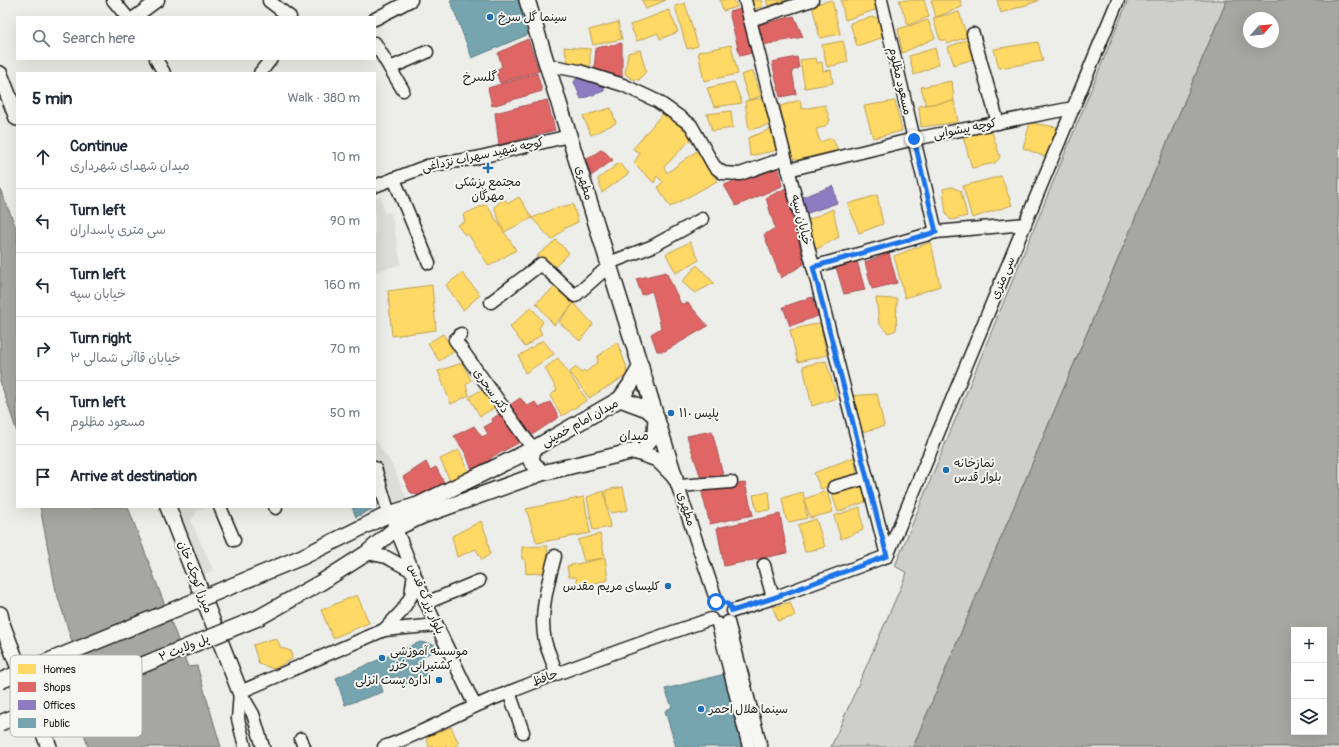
<!DOCTYPE html>
<meta charset="utf-8">
<style>
:root{--surface:#fff;--page:#f2f2f3;--text:#1f2937;--muted:#747a83;--line:#e0e1e3}
body{margin:0;font-family:Pangolin,"Playpen Sans Arabic",sans-serif;background:var(--page);color:var(--text)}
.controls{position:absolute;right:12px;bottom:12px;display:grid;overflow:hidden;border-radius:0px;box-shadow:0 4px 16px #0002}
.controls button{width:36px;height:36px;display:grid;place-items:center;padding:0;border:0;border-bottom:1px solid var(--line);background:var(--surface);color:var(--text);font:20px sans-serif}
.compass{position:absolute;left:1243px;top:12px;width:36px;height:36px;border-radius:50%;background:var(--surface);box-shadow:0 4px 16px #0002;rotate:63deg}
.stop{position:absolute;width:12px;height:12px;margin:-9px;border:3px solid #1a73e8;border-radius:50%;background:#fff}
.stop.end{background:#1a73e8;border-color:#fff;box-shadow:0 1px 4px #0008}
.list{margin:0;padding:0;list-style:none}
h2{display:flex;justify-content:space-between;align-items:center;height:52px;margin:0;padding:0 16px;font-size:17px}
h2 small{font-size:13px;font-weight:400;color:var(--muted)}
.list li{display:grid;grid-template-columns:26px 1fr auto;gap:12px;align-items:center;box-sizing:border-box;height:64px;padding:0 16px;border-top:1px solid var(--line)}
.list b{display:block;font-size:15px;white-space:nowrap}
.list p{margin:0;font-size:13px;white-space:nowrap;color:var(--muted)}
.list em{font-size:13px;font-style:normal;color:var(--muted)}
.icon{flex:none;width:22px;height:22px;fill:none;stroke:currentColor;stroke-width:2;stroke-linecap:round;stroke-linejoin:round}
.map{position:relative;flex:none;width:1339px;height:747px;overflow:hidden}
.search{position:absolute;background:var(--surface);box-shadow:0 4px 16px #0002;left:16px;top:16px;width:360px;height:44px;display:flex;align-items:center;gap:10px;box-sizing:border-box;padding:0 14px;border-radius:0px;color:var(--muted);font-size:15px}
.panel{position:absolute;background:var(--surface);box-shadow:0 4px 16px #0002;left:16px;top:72px;width:360px;height:436px;border-radius:0px}
.map>svg:first-child{display:block}
.built{fill:#ddddda}
.green{fill:#cececb;stroke:#757574}
.water{fill:#a6a6a3;stroke:#6f6f6d;fill-rule:evenodd}
.homes{fill:#ffd966;stroke:#bba050}
.shops{fill:#e06666;stroke:#a55050}
.offices{fill:#8e7cc3;stroke:#6c5f91}
.public{fill:#76a5af;stroke:#5b7c83}
.lines{fill:none;stroke-linecap:round;stroke-linejoin:round}
.minor-casing{stroke:#1c1c1c;stroke-width:15}
.major-casing{stroke:#1c1c1c;stroke-width:18}
.minor{stroke:#f6f6f2;stroke-width:12}
.major{stroke:#f6f6f2;stroke-width:15}
.major-bridge-casing{stroke:#1c1c1c;stroke-width:18;stroke-linecap:butt}
.major-bridge{stroke:#f6f6f2;stroke-width:15}
.route{stroke:#1a73e8;stroke-width:5}
.poi-dot{fill:#1f6fb2;stroke:#f6f6f2;stroke-width:1.5}
.labels{text-anchor:middle;dominant-baseline:central;stroke-width:4;stroke-linejoin:round;paint-order:stroke}
.poi-label{font-size:12px;fill:#1c1c1c;stroke:#f6f6f2;text-anchor:start}
.street-label{font-size:12px;fill:#1c1c1c;stroke:#f6f6f2}
.neighbourhood-label{font-size:13px;fill:#1c1c1c;stroke:#f6f6f2}
.key{fill:#f6f6f2;stroke:#b5b5b2;stroke-width:1}
.key-label{font-size:11px;fill:#1c1c1c}
</style>
<div class="map">
<svg width="1339" height="747" viewBox="0 0 1339 747">
<rect width="100%" height="100%" fill="#edede9"/>
<filter id="ink" filterUnits="userSpaceOnUse"><feTurbulence type="fractalNoise" baseFrequency=".025" numOctaves="2"/><feDisplacementMap in="SourceGraphic" scale="8" xChannelSelector="R" yChannelSelector="G"/><feConvolveMatrix kernelMatrix="1 2 1 2 8 2 1 2 1" color-interpolation-filters="sRGB"/></filter>
<g filter="url(#ink)">
<g class="built">
<polygon points="381,197 384,213 391,212 401,264 375,272 375,198"/>
<polygon points="375,439 393,466 409,503 376,507 375,503"/>
<polygon points="170,507 205,507 198,510 191,521 213,570 198,579"/>
</g>
<polygon class="green" points="1128,0 1227,0 913,747 831,747 907,573 895,566"/>
<g class="water">
<path d="M1227,0h112v747h-426zM1249,18h24v24h-24zM1294,630h30v102h-30z"/>
<polygon points="0,189 17,230 17,432 0,381"/>
<polygon points="40,507 128,507 188,667 197,666 221,747 88,747 79,716 92,704 56,591"/>
</g>
<g class="homes">
<polygon points="642,0 666,0 646,9"/>
<polygon points="720,0 734,0 737,7 723,11"/>
<polygon points="750,0 761,0 763,6 753,10"/>
<polygon points="766,0 788,0 768,6"/>
<polygon points="832,0 840,34 820,38 812,5"/>
<polygon points="841,0 880,0 881,8 845,20"/>
<polygon points="899,0 924,0 929,17 908,25"/>
<polygon points="931,0 960,0 962,7 936,17"/>
<polygon points="997,0 1038,0 1038,1 1001,13"/>
<polygon points="685,3 698,46 687,49 675,6"/>
<polygon points="669,10 678,32 660,39 658,33 637,41 630,25"/>
<polygon points="959,12 967,37 947,44 945,40 940,40 933,18"/>
<polygon points="872,17 881,19 884,37 857,46 850,23"/>
<polygon points="928,20 935,38 902,53 898,29"/>
<polygon points="618,22 622,39 593,45 589,30"/>
<polygon points="969,39 973,59 954,65 948,47"/>
<polygon points="843,41 848,62 827,67 822,45"/>
<polygon points="1038,42 1043,61 999,68 994,49"/>
<polygon points="731,45 738,74 704,81 698,52"/>
<polygon points="564,47 590,49 590,67 568,64"/>
<polygon points="935,48 939,64 914,75 909,56"/>
<polygon points="640,50 646,71 639,80 632,79 625,74 628,53"/>
<polygon points="816,58 817,63 822,62 823,71 831,70 833,83 805,88 800,60"/>
<polygon points="753,71 761,96 749,100 741,75"/>
<polygon points="952,81 954,101 926,105 921,87"/>
<polygon points="734,82 742,103 714,107 707,88"/>
<polygon points="763,98 772,124 749,130 745,101"/>
<polygon points="800,100 802,109 825,105 830,121 824,127 816,129 820,142 832,138 838,150 797,160 792,157 780,106"/>
<polygon points="895,101 902,131 873,138 864,106"/>
<polygon points="954,101 958,122 921,127 919,106"/>
<polygon points="611,108 616,123 591,135 583,116"/>
<polygon points="731,111 733,128 712,131 707,114"/>
<polygon points="663,113 694,136 664,167 667,173 698,150 717,181 670,207 658,187 663,182 657,176 654,183 634,163 640,153 633,149"/>
<polygon points="1030,123 1057,127 1046,157 1023,148"/>
<polygon points="771,129 778,150 750,156 748,138"/>
<polygon points="991,129 1000,157 995,163 972,168 963,136"/>
<polygon points="619,163 629,173 602,193 598,179"/>
<polygon points="1001,176 1012,205 972,218 963,186"/>
<polygon points="952,187 961,191 967,216 951,220 946,214 943,189"/>
<polygon points="877,195 883,224 859,233 848,204"/>
<polygon points="519,197 532,218 504,232 494,207 504,199 509,203"/>
<polygon points="486,204 516,250 489,266 468,234 465,235 457,225 465,222 463,215"/>
<polygon points="573,204 578,222 565,228 552,240 532,218 553,209"/>
<polygon points="833,209 839,237 815,250 806,221"/>
<polygon points="556,240 569,253 552,270 537,256"/>
<polygon points="690,242 699,260 676,273 666,254"/>
<polygon points="931,242 940,286 905,298 894,256"/>
<polygon points="697,265 714,283 695,293 682,282"/>
<polygon points="462,273 480,295 463,310 446,285"/>
<polygon points="432,285 436,330 392,336 388,291"/>
<polygon points="558,285 574,303 554,325 536,303"/>
<polygon points="876,298 897,299 896,330 888,333 879,323"/>
<polygon points="574,303 593,324 580,341 559,322"/>
<polygon points="531,307 543,322 539,328 542,334 525,347 510,327"/>
<polygon points="820,323 827,355 798,362 790,330"/>
<polygon points="443,334 447,340 451,338 458,349 439,361 428,343"/>
<polygon points="543,340 554,354 525,373 519,356"/>
<polygon points="617,342 626,365 627,375 589,398 570,372 576,367 581,373 584,370 586,372 598,362 597,357"/>
<polygon points="558,358 587,400 562,416 550,396 557,390 545,368"/>
<polygon points="826,361 837,398 812,406 803,366"/>
<polygon points="462,363 471,380 466,385 469,395 451,404 438,371"/>
<polygon points="486,387 496,407 480,416 469,397"/>
<polygon points="877,394 884,426 859,433 848,396"/>
<polygon points="459,450 470,474 451,483 440,459"/>
<polygon points="854,457 857,476 821,489 814,473"/>
<polygon points="862,483 867,501 838,512 831,491"/>
<polygon points="623,487 628,510 611,513 606,504 606,490"/>
<polygon points="604,491 610,527 593,530 587,497"/>
<polygon points="827,491 833,512 810,518 804,499"/>
<polygon points="769,492 771,510 757,511 753,495"/>
<polygon points="803,492 807,518 789,522 786,519 782,498"/>
<polygon points="584,497 590,533 537,543 526,509"/>
<polygon points="860,507 863,530 841,539 834,516"/>
<polygon points="816,519 825,547 805,552 798,525"/>
<polygon points="481,521 487,537 490,554 482,560 476,549 457,557 452,536"/>
<polygon points="600,534 605,558 584,561 578,540"/>
<polygon points="547,546 549,572 526,574 525,559 522,559 522,547"/>
<polygon points="605,558 608,580 578,587 576,577 569,577 567,566"/>
<polygon points="357,595 369,623 333,638 321,610"/>
<polygon points="790,602 795,616 778,621 773,607"/>
<polygon points="276,638 281,648 291,651 292,659 274,669 259,664 253,645"/>
<polygon points="451,727 459,744 453,747 429,747 426,737"/>
</g>
<g class="shops">
<polygon points="741,9 752,53 740,56 729,12"/>
<polygon points="794,16 803,37 763,45 758,25"/>
<polygon points="528,39 539,71 500,83 495,70 502,67 498,53"/>
<polygon points="622,43 622,79 594,69 596,48"/>
<polygon points="797,57 799,68 792,71 796,94 780,97 772,62"/>
<polygon points="537,73 542,91 492,106 488,88"/>
<polygon points="547,100 555,130 499,145 495,113"/>
<polygon points="602,149 613,160 591,176 586,160"/>
<polygon points="778,165 782,186 736,206 724,185"/>
<polygon points="786,188 804,264 781,278 764,235 775,228 766,198"/>
<polygon points="889,253 897,283 872,289 865,262"/>
<polygon points="857,261 865,290 844,294 836,267"/>
<polygon points="666,272 681,304 688,303 708,326 665,351 657,351 651,334 661,328 655,302 652,291 642,295 636,279"/>
<polygon points="812,297 818,316 790,326 783,307"/>
<polygon points="520,398 528,406 535,402 539,408 550,402 559,417 529,437 507,407"/>
<polygon points="502,412 522,441 492,457 490,460 472,470 466,454 454,436 474,426 482,437 488,434 484,427 493,422 492,419"/>
<polygon points="712,431 724,479 702,481 687,436"/>
<polygon points="426,462 430,470 436,467 447,488 426,499 410,492 403,477"/>
<polygon points="745,483 753,515 710,524 701,489"/>
<polygon points="780,514 787,553 724,566 717,528"/>
</g>
<g class="offices">
<polygon points="578,76 604,82 604,91 581,99 574,82"/>
<polygon points="833,186 837,203 805,214 800,198"/>
</g>
<g class="public">
<polygon points="450,0 519,0 529,34 472,58"/>
<polygon points="375,505 376,507 356,517 352,507 375,507"/>
<polygon points="420,642 435,645 437,650 423,656 427,675 403,685 398,676 380,682 383,692 345,705 336,678"/>
<polygon points="725,674 743,747 676,747 665,711 672,707 665,689"/>
</g>
<g class="lines">
<defs>
<g id="minor">
<polyline points="113,0 127,17"/>
<polyline points="270,0 269,1 290,17"/>
<polyline points="745,0 887,556"/>
<polyline points="881,0 936,232"/>
<polyline points="135,17 158,0"/>
<polyline points="375,19 411,0"/>
<polyline points="750,20 812,0"/>
<polyline points="973,34 998,123"/>
<polyline points="375,43 403,90"/>
<polyline points="156,59 164,73"/>
<polyline points="547,65 579,71 623,85 657,101 691,125 714,166 723,173 740,174 785,158"/>
<polyline points="390,68 427,52"/>
<polyline points="260,73 271,59"/>
<polyline points="788,170 914,139 1073,108"/>
<polyline points="394,179 429,263"/>
<polyline points="375,186 427,166 476,158 569,136"/>
<polyline points="609,263 653,246 702,219"/>
<polyline points="813,267 936,232 1025,224"/>
<polyline points="491,302 541,264 575,296 610,265"/>
<polyline points="461,334 455,340 533,449"/>
<polyline points="375,468 389,514"/>
<polyline points="675,478 717,602"/>
<polyline points="679,486 731,482"/>
<polyline points="834,487 867,478"/>
<polyline points="220,507 234,540"/>
<polyline points="275,507 276,508"/>
<polyline points="390,514 426,603 475,706"/>
<polyline points="367,553 386,557 414,572 411,596 402,611 384,630"/>
<path d="M555,556c-7,26 -16,59 -10,85 3,11 8,21 11,32"/>
<polyline points="887,556 1118,0"/>
<polyline points="764,565 773,598"/>
<polyline points="426,603 479,581"/>
<polyline points="733,611 773,598 887,556"/>
<polyline points="728,622 761,747"/>
<polyline points="718,624 749,747"/>
<polyline points="240,692 384,630 437,625"/>
<polyline points="240,692 253,714 263,747"/>
<polyline points="240,692 238,719 245,747"/>
<polyline points="509,692 523,732"/>
<polyline points="301,739 304,747"/>
<path d="M384,747c37,-13 71,-33 108,-48 72,-29 145,-55 219,-80"/>
</g>
<g id="major">
<polyline points="527,0 675,478"/>
<polyline points="0,74 17,118"/>
<polyline points="620,399 630,385 641,366"/>
<polyline points="634,451 657,459 673,475"/>
<polyline points="168,507 240,692"/>
<polyline points="239,583 302,557 389,514 418,505 533,449"/>
<polyline points="0,614 2,624 49,747"/>
<polyline points="258,618 320,583 367,553 396,528 422,516 542,473 634,451 647,443 655,434 656,417 647,409 620,399 533,449 531,461 542,473"/>
</g>
</defs>
<use href="#minor" class="minor-casing"/>
<use href="#major" class="major-casing"/>
<use href="#minor" class="minor"/>
<use href="#major" class="major"/>
<defs>
<g id="major-bridge">
<polyline points="0,681 239,583"/>
<polyline points="0,723 258,618"/>
</g>
</defs>
<use href="#major-bridge" class="major-bridge-casing"/>
<use href="#major-bridge" class="major-bridge"/>
</g>
</g>
<g class="lines" filter="url(#ink)">
<path class="route" d="M716,602c9,-1 13,1 16,9l41,-13 114,-42 -74,-289 123,-35 -22,-93"/>
</g>
<g class="poi-dot">
<circle cx="490" cy="17" r="4"/>
<path d="M486 162h4v4h4v4h-4v4h-4v-4h-4v-4h4z"/>
<circle cx="671" cy="413" r="4"/>
<circle cx="946" cy="470" r="4"/>
<circle cx="668" cy="586" r="4"/>
<circle cx="382" cy="658" r="4"/>
<circle cx="439" cy="680" r="4"/>
<circle cx="701" cy="709" r="4"/>
</g>
<g class="labels">
<g class="poi-label">
<text x="498" y="17">سینما گل سرخ</text>
<text x="488" y="182" text-anchor="middle">مجتمع پزشکی<tspan x="488" dy="14">مهرگان</tspan></text>
<text x="679" y="413">پلیس ۱۱۰</text>
<text x="954" y="463">نمازخانه<tspan x="954" dy="14">بلوار قدس</tspan></text>
<text x="660" y="586" text-anchor="end">کلیسای مریم مقدس</text>
<text x="390" y="651">موسسه آموزشی<tspan x="390" dy="14">کشتیرانی خزر</tspan></text>
<text x="431" y="680" text-anchor="end">اداره پست انزلی</text>
<text x="709" y="709">سینما هلال احمر</text>
</g>
<g class="street-label">
<text transform="translate(900 81) rotate(77)">مسعود مظلوم</text>
<text transform="translate(965 129) rotate(-11)">کوچه پیشوایی</text>
<text transform="translate(483 155) rotate(-12)">کوچه شهید سهراب نژداغی</text>
<text transform="translate(584 183) rotate(73)">مطهری</text>
<text transform="translate(801 220) rotate(76)">خیابان سپه</text>
<text transform="translate(1003 278) rotate(-67)">سی متری</text>
<text transform="translate(491 391) rotate(54)">دکتر سحری</text>
<text transform="translate(580 423) rotate(-29)">میدان امام خمینی</text>
<text transform="translate(686 509) rotate(72)">مطهری</text>
<text transform="translate(195 577) rotate(69)">میرزا کوچک خان</text>
<text transform="translate(426 599) rotate(67)">بلوار بزرگ قدس</text>
<text transform="translate(184 648) rotate(-22)">پل ولایت ۲</text>
<text transform="translate(545 678) rotate(-21)">حافظ</text>
</g>
<g class="neighbourhood-label">
<text x="480" y="77">گلسرخ</text>
<text x="634" y="436">میدان</text>
</g>
</g>
<rect x="10" y="655" width="132" height="82" rx="6" class="key"/>
<rect x="18" y="664" width="18" height="10" fill="#ffd966"/>
<rect x="18" y="682" width="18" height="10" fill="#e06666"/>
<rect x="18" y="700" width="18" height="10" fill="#8e7cc3"/>
<rect x="18" y="718" width="18" height="10" fill="#76a5af"/>
<g class="key-label">
<text x="43" y="673">Homes</text>
<text x="43" y="691">Shops</text>
<text x="43" y="709">Offices</text>
<text x="43" y="727">Public</text>
</g>
</svg>
<div class="controls">
<button>+</button>
<button>−</button>
<button><svg class="icon" aria-label="layers" viewBox="0 0 24 24"><path d="M12 4l9 5-9 5-9-5zM3 14l9 5 9-5"/></svg></button>
</div>
<svg class="compass" viewBox="-18 -18 36 36"><path d="M0-13l5 13h-10z" fill="#e53935"/><path d="M0 13l5-13h-10z" fill="#747a83"/></svg>
<div class="stop" style="left:716px;top:602px"></div>
<div class="stop end" style="left:914px;top:139px"></div>
<div class="search"><svg class="icon" aria-label="search" viewBox="0 0 24 24"><circle cx="10" cy="10" r="6"/><path d="M15 15l6 6"/></svg>Search here</div>
<section class="panel">
<h2>5 min<small>Walk · 380 m</small></h2>
<ul class="list">
<li><svg class="icon" aria-label="ahead" viewBox="0 0 24 24"><path d="M12 20V5M6 11l6-6 6 6"/></svg><div><b>Continue</b><p>میدان شهدای شهرداری</p></div><em>10 m</em></li>
<li><svg class="icon" aria-label="left" viewBox="0 0 24 24"><path d="M17 20v-9H6M10 6l-5 5 5 5"/></svg><div><b>Turn left</b><p>سی متری پاسداران</p></div><em>90 m</em></li>
<li><svg class="icon" aria-label="left" viewBox="0 0 24 24"><path d="M17 20v-9H6M10 6l-5 5 5 5"/></svg><div><b>Turn left</b><p>خیابان سپه</p></div><em>160 m</em></li>
<li><svg class="icon" aria-label="right" viewBox="0 0 24 24"><path d="M7 20v-9h11M14 6l5 5-5 5"/></svg><div><b>Turn right</b><p>خیابان قاآنی شمالی ۳</p></div><em>70 m</em></li>
<li><svg class="icon" aria-label="left" viewBox="0 0 24 24"><path d="M17 20v-9H6M10 6l-5 5 5 5"/></svg><div><b>Turn left</b><p>مسعود مظلوم</p></div><em>50 m</em></li>
<li><svg class="icon" aria-label="arrive" viewBox="0 0 24 24"><path d="M6 21V4h12l-3 4 3 4H6"/></svg><div><b>Arrive at destination</b></div></li>
</ul>
</section>
</div>
